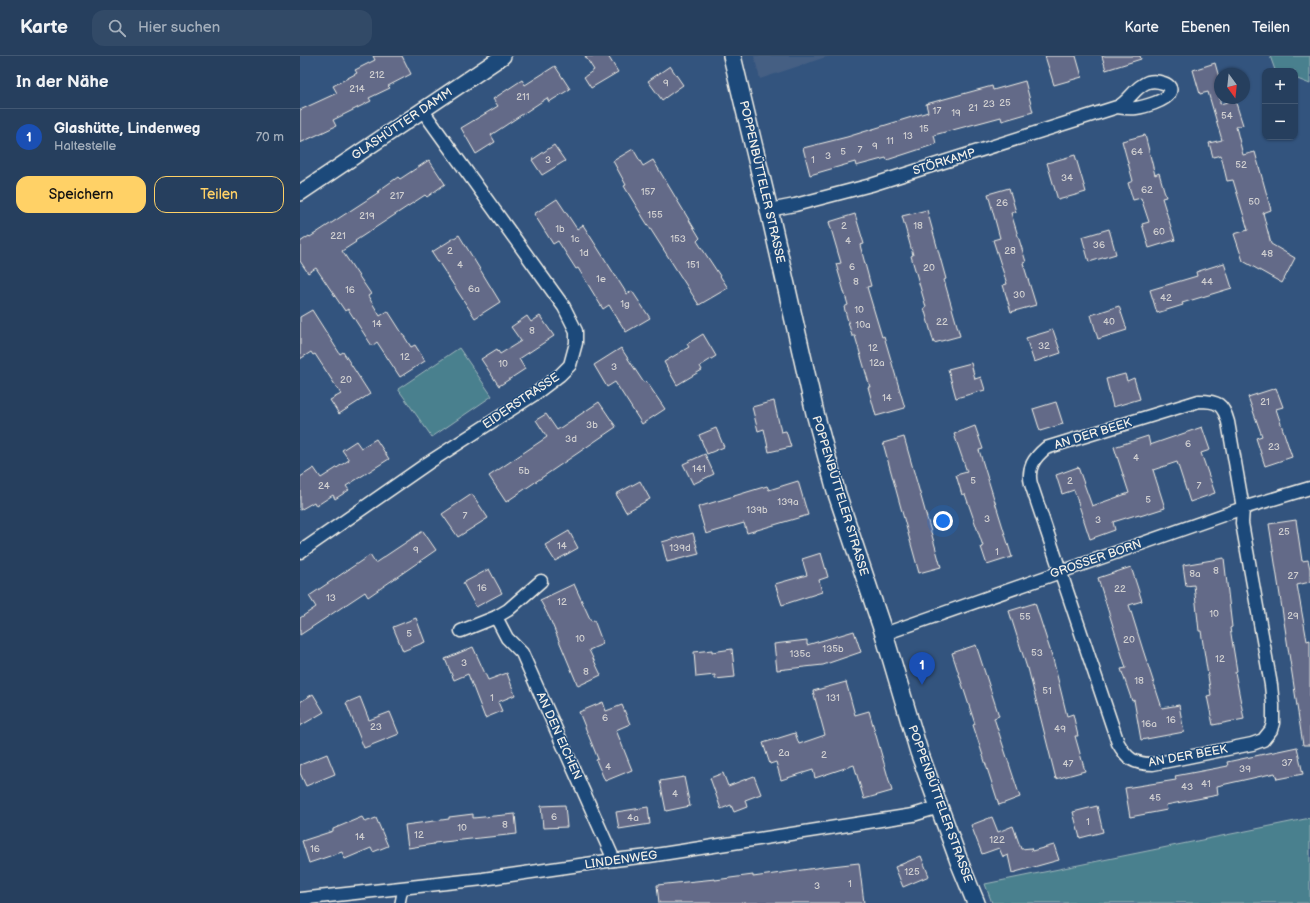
<!DOCTYPE html>
<html lang="de">
<meta charset="utf-8">
<style>
:root{--surface:#263f5e;--page:#324a67;--text:#f1f3f6;--muted:#a4afbc;--line:#425873;--accent:#ffd166}
body{margin:0;font-family:"Balsamiq Sans",sans-serif;background:var(--page);color:var(--text)}
.controls{position:absolute;right:12px;top:12px;display:grid;overflow:hidden;border-radius:8px;box-shadow:0 1px 3px #0004}
.controls button{width:36px;height:36px;display:grid;place-items:center;padding:0;border:0;border-bottom:1px solid var(--line);background:var(--surface);color:var(--text);font:20px sans-serif}
.compass{position:absolute;left:914px;top:12px;width:36px;height:36px;border-radius:50%;background:var(--surface);box-shadow:0 1px 3px #0004;rotate:165deg}
.you{position:absolute;left:643px;top:465px;width:14px;height:14px;margin:-10px;border:3px solid #fff;border-radius:50%;background:#1a73e8;box-shadow:0 0 0 6px #1a73e833}
.badge{display:grid;place-items:center;width:26px;height:26px;border-radius:50%;background:var(--accent);color:#fff;font-size:13px;font-weight:700}
.pin{position:absolute;translate:-50% -33px;filter:drop-shadow(0 1px 2px #0008)}
.pin::after{content:'';position:absolute;top:21px;width:14px;height:12px;background:inherit;clip-path:polygon(0 0,100% 0,50% 100%)}
.list{margin:0;padding:0;list-style:none}
h2{display:flex;justify-content:space-between;align-items:center;height:52px;margin:0;padding:0 16px;font-size:17px}
h2 small{font-size:13px;font-weight:400;color:var(--muted)}
.list li{display:grid;grid-template-columns:26px 1fr auto;gap:12px;align-items:center;box-sizing:border-box;height:56px;padding:0 16px;border-top:1px solid var(--line)}
.list b{display:block;font-size:15px;white-space:nowrap}
.list p{margin:0;font-size:13px;white-space:nowrap;color:var(--muted)}
.list em{font-size:13px;font-style:normal;color:var(--muted)}
.actions{display:flex;gap:8px;padding:12px 16px}
.actions a{flex:1;padding:9px 0;border:1px solid var(--accent);border-radius:12px;text-align:center;font-size:14px;color:var(--accent)}
.actions .main{background:var(--accent);color:#111}
.icon{flex:none;width:22px;height:22px;fill:none;stroke:currentColor;stroke-width:2;stroke-linecap:round;stroke-linejoin:round}
.map{position:relative;flex:none;width:1010px;height:847px;overflow:hidden}
header{display:flex;align-items:center;gap:24px;box-sizing:border-box;height:56px;padding:0 20px;background:var(--surface);border-bottom:1px solid var(--line)}
header strong{font-size:19px}
nav{display:flex;gap:22px;margin-inline-start:auto;font-size:14px}
.search{width:280px;height:36px;background:var(--page);display:flex;align-items:center;gap:10px;box-sizing:border-box;padding:0 14px;border-radius:12px;color:var(--muted);font-size:15px}
main{display:flex}
aside{flex:1;background:var(--surface)}
.map>svg:first-child{display:block}
.built{fill:#455e83}
.green{fill:#4a808e;stroke:#9fb8bb}
.building{fill:#636a88;stroke:#f4f1e8}
.lines{fill:none;stroke-linecap:round;stroke-linejoin:round}
.pedestrian-casing{stroke:#f4f1e8;stroke-width:12}
.minor-casing{stroke:#f4f1e8;stroke-width:15}
.tertiary-casing{stroke:#f4f1e8;stroke-width:18}
.secondary-casing{stroke:#f4f1e8;stroke-width:20}
.pedestrian{stroke:#1f4a7a;stroke-width:9}
.minor{stroke:#1f4a7a;stroke-width:12}
.tertiary{stroke:#1f4a7a;stroke-width:15}
.secondary{stroke:#1f4a7a;stroke-width:17}
.labels{text-anchor:middle;dominant-baseline:central;stroke-width:3;stroke-linejoin:round;paint-order:stroke}
.number-label{font-size:10px;fill:#d0cfd0}
.street-label{font-size:12px;fill:#f4f1e8;stroke:#1f4a7a}
</style>
<header>
<strong>Karte</strong>
<div class="search"><svg class="icon" aria-label="search" viewBox="0 0 24 24"><circle cx="10" cy="10" r="6"/><path d="M15 15l6 6"/></svg>Hier suchen</div>
<nav><a>Karte</a><a>Ebenen</a><a>Teilen</a></nav>
</header>
<main>
<aside>
<h2>In der Nähe<small></small></h2>
<ul class="list">
<li><span class="badge" style="background:#1a4fb4">1</span><div><b>Glashütte, Lindenweg</b><p>Haltestelle</p></div><em>70 m</em></li>
</ul>
<div class="actions"><a class="main">Speichern</a><a>Teilen</a></div>
</aside>
<div class="map">
<svg width="1010" height="847" viewBox="0 0 1010 847">
<rect width="100%" height="100%" fill="#33547e"/>
<filter id="ink" filterUnits="userSpaceOnUse"><feTurbulence type="fractalNoise" baseFrequency=".025" numOctaves="2"/><feDisplacementMap in="SourceGraphic" scale="8" xChannelSelector="R" yChannelSelector="G"/><feConvolveMatrix kernelMatrix="1 2 1 2 8 2 1 2 1" color-interpolation-filters="sRGB"/></filter>
<g filter="url(#ink)">
<polygon class="built" points="454,0 529,0 460,23"/>
<g class="green">
<polygon points="970,0 1010,0 1010,28 995,22 995,15 978,15 975,14"/>
<polygon points="159,292 192,340 132,381 98,333"/>
<polygon points="1010,762 1010,847 692,847 685,828"/>
</g>
<g class="building">
<polygon points="73,0 102,0 111,18 88,30 90,32 69,42 71,45 33,64 36,70 0,87 0,54 37,37 33,30 57,17 55,14 75,4"/>
<polygon points="285,0 308,0 318,16 291,32 284,21 294,14"/>
<polygon points="745,0 776,0 782,21 754,29"/>
<polygon points="802,0 840,0 841,3 806,14"/>
<polygon points="915,7 920,25 920,48 935,44 943,69 936,71 943,99 955,96 971,154 963,157 971,188 995,202 982,227 943,205 934,178 948,174 933,124 927,125 921,99 913,101 909,87 922,84 908,36 900,38 893,14"/>
<polygon points="255,10 270,33 249,46 247,42 191,79 195,86 176,98 161,72 198,50 193,43 222,24 225,29"/>
<polygon points="370,10 383,29 362,44 348,25"/>
<polygon points="725,25 733,56 702,65 701,61 634,79 636,88 587,104 586,102 556,110 555,106 510,119 503,92 547,81 628,56 626,48 692,30 693,34"/>
<polygon points="845,79 855,119 859,117 866,141 862,142 875,184 849,192 842,168 849,166 841,142 833,144 828,127 833,125 822,85"/>
<polygon points="254,89 265,105 242,119 232,104"/>
<polygon points="333,93 343,110 353,104 400,182 397,185 428,232 399,249 344,163 324,130 326,129 313,105"/>
<polygon points="775,99 786,136 758,144 747,107"/>
<polygon points="129,104 145,128 127,141 125,139 55,185 56,186 42,195 71,238 68,240 80,260 88,255 111,291 115,289 125,305 100,321 77,286 72,290 48,253 45,255 16,212 8,217 0,205 0,186 9,180 10,181 79,136 78,135 98,121 100,123"/>
<polygon points="709,132 716,156 711,157 726,206 723,207 736,249 711,256 703,229 707,228 693,184 700,182 688,138"/>
<polygon points="257,143 277,173 283,169 327,238 332,235 350,262 326,276 309,249 303,253 278,212 276,213 258,185 253,188 234,158"/>
<polygon points="627,154 646,223 644,224 660,280 634,287 624,252 626,251 611,200 613,199 602,160"/>
<polygon points="555,158 564,188 560,189 571,230 567,231 582,281 584,280 605,352 576,360 568,331 570,331 555,280 552,280 544,251 548,249 536,208 541,207 529,166"/>
<polygon points="809,173 816,198 789,206 782,181"/>
<polygon points="159,179 200,246 175,262 132,196"/>
<polygon points="924,207 932,232 882,247 883,249 857,257 850,234 897,220 896,216"/>
<polygon points="819,250 827,274 798,283 791,259"/>
<polygon points="12,254 40,298 43,296 70,338 39,358 30,344 41,338 15,298 13,299 11,296 0,303 0,261"/>
<polygon points="227,260 231,266 240,260 254,280 219,303 225,313 199,330 181,303 197,293 200,298 221,285 211,271"/>
<polygon points="753,274 761,297 734,306 726,282"/>
<polygon points="403,278 416,300 400,310 402,314 377,329 364,306 389,291 387,288"/>
<polygon points="321,292 344,327 346,325 365,353 342,368 315,326 307,331 294,309"/>
<polygon points="671,307 675,323 681,321 685,334 656,342 648,313"/>
<polygon points="825,318 827,325 834,322 840,343 813,351 806,323"/>
<polygon points="976,332 983,351 976,353 992,401 965,410 956,382 962,380 948,341"/>
<polygon points="474,345 481,376 486,375 491,391 469,396 464,373 458,375 452,351"/>
<polygon points="299,346 316,371 206,446 189,420 247,381 236,364 246,358 257,374"/>
<polygon points="756,346 763,368 740,375 733,353"/>
<polygon points="675,370 683,393 679,394 712,501 687,509 681,491 683,490 665,438 662,439 656,419 667,416 654,378"/>
<polygon points="902,371 910,394 901,397 915,437 890,446 877,406 853,414 865,452 840,460 839,458 813,466 815,474 790,483 774,434 762,438 756,419 778,411 792,450 829,437 814,391 848,380 850,389"/>
<polygon points="416,372 424,391 407,398 399,379"/>
<polygon points="604,381 641,511 619,517 583,387"/>
<polygon points="76,383 89,403 46,430 49,434 35,443 33,439 16,450 14,446 0,454 0,421 14,412 21,422 49,404 42,394 56,385 61,392"/>
<polygon points="405,398 414,418 393,428 383,408"/>
<polygon points="340,425 350,443 326,456 316,438"/>
<polygon points="498,425 508,459 447,477 444,467 406,478 398,451 467,430 469,434"/>
<polygon points="172,438 188,462 158,481 142,458"/>
<polygon points="996,464 1002,505 1008,504 1010,513 1010,526 997,529 1007,585 1010,584 1010,689 1003,689 969,468"/>
<polygon points="123,475 136,494 68,541 65,536 0,579 0,562 16,551 9,540 70,499 75,507"/>
<polygon points="269,475 278,492 255,505 245,489"/>
<polygon points="393,477 399,498 367,506 362,486"/>
<polygon points="521,497 528,521 519,524 522,536 482,549 475,528 507,519 502,503"/>
<polygon points="924,502 932,571 930,572 937,615 935,616 944,663 913,669 907,640 911,639 901,575 899,575 894,529 886,530 883,509"/>
<polygon points="831,511 842,545 829,549 843,594 862,652 879,649 884,676 841,684 834,644 832,645 821,613 826,612 798,522"/>
<polygon points="189,513 202,537 176,551 163,527"/>
<polygon points="274,528 291,565 294,564 303,588 289,594 301,619 278,630 250,563 240,544"/>
<polygon points="735,547 753,603 767,660 773,658 778,680 775,680 785,715 756,723 728,612 727,612 709,555"/>
<polygon points="116,562 125,586 103,595 93,571"/>
<polygon points="554,575 561,596 523,609 477,614 474,588 507,584 507,589"/>
<polygon points="676,589 699,660 694,662 720,741 699,749 673,669 675,668 652,597"/>
<polygon points="173,591 188,624 207,617 215,639 198,646 202,655 185,662 168,618 154,624 145,603"/>
<polygon points="432,593 435,621 415,623 415,619 396,621 394,596 412,594 412,596"/>
<polygon points="546,626 555,659 569,655 592,735 564,743 554,709 515,722 513,714 481,724 476,706 470,708 463,687 495,677 499,688 525,679 513,635"/>
<polygon points="13,638 24,656 0,670 0,646"/>
<polygon points="60,641 69,664 90,656 99,678 64,692 46,647"/>
<polygon points="303,646 306,655 322,649 330,668 316,674 332,714 305,725 296,704 298,703 279,656"/>
<polygon points="997,691 1003,718 977,723 975,717 917,730 918,739 866,749 867,754 830,761 825,732 876,724 875,720 928,710 927,706"/>
<polygon points="27,698 35,718 6,730 0,717 0,709"/>
<polygon points="423,717 428,730 454,720 461,738 445,744 447,751 434,756 431,749 421,753 410,722"/>
<polygon points="384,721 390,750 366,755 360,725"/>
<polygon points="265,749 267,771 243,772 241,750"/>
<polygon points="797,750 803,776 780,782 773,756"/>
<polygon points="348,751 350,768 319,773 316,756"/>
<polygon points="173,758 173,762 215,758 217,778 134,787 134,788 108,792 105,769 149,763 149,761"/>
<polygon points="62,761 65,766 76,762 88,790 73,796 71,792 45,803 42,796 9,807 2,785 33,775 33,773"/>
<polygon points="692,761 698,776 713,770 721,793 731,792 732,795 754,789 759,804 712,817 708,799 703,801 699,792 682,798 671,769"/>
<polygon points="621,800 629,820 603,831 595,811"/>
<polygon points="559,807 564,847 359,847 357,829 415,823 415,824 453,819 453,821 523,811"/>
</g>
<g class="lines">
<defs>
<polyline id="pedestrian" points="100,847 103,832"/>
<g id="minor">
<path d="M469,154l26,-5 76,-20 246,-78c12,-5 17,-20 31,-25 7,-2 28,1 21,12 -4,7 -25,13 -33,14 -6,1 -13,0 -19,-1"/>
<path d="M899,345c19,0 24,3 29,21l15,86 -1,15 29,162 2,20v18l-2,7 -8,10 -11,4 -99,20c-19,0 -26,-5 -35,-21l-87,-259c-4,-16 3,-26 15,-36z"/>
<polyline points="0,496 128,407 235,338 260,319 270,309 276,287 276,275 264,251 123,55"/>
<polyline points="196,561 207,582 222,597 314,804"/>
<polyline points="161,575 196,561 208,554 241,525"/>
<polyline points="584,578 943,452 1010,432"/>
<polyline points="0,843 183,823 314,804 349,800 613,759 639,751"/>
</g>
<polyline id="tertiary" points="0,137 203,0"/>
<polyline id="secondary" points="432,0 469,154 515,357 536,435 584,578 619,696 660,808 676,847"/>
</defs>
<use href="#pedestrian" class="pedestrian-casing"/>
<use href="#minor" class="minor-casing"/>
<use href="#tertiary" class="tertiary-casing"/>
<use href="#secondary" class="secondary-casing"/>
<use href="#pedestrian" class="pedestrian"/>
<use href="#minor" class="minor"/>
<use href="#tertiary" class="tertiary"/>
<use href="#secondary" class="secondary"/>
</g>
</g>
<g class="labels">
<g class="number-label">
<text x="77" y="19">212</text>
<text x="366" y="27">9</text>
<text x="57" y="33">214</text>
<text x="223" y="41">211</text>
<text x="705" y="47">25</text>
<text x="689" y="48">23</text>
<text x="673" y="52">21</text>
<text x="637" y="55">17</text>
<text x="656" y="57">19</text>
<text x="927" y="60">54</text>
<text x="624" y="73">15</text>
<text x="608" y="80">13</text>
<text x="590" y="85">11</text>
<text x="575" y="90">9</text>
<text x="560" y="94">7</text>
<text x="543" y="96">5</text>
<text x="837" y="96">64</text>
<text x="528" y="100">3</text>
<text x="248" y="104">3</text>
<text x="513" y="104">1</text>
<text x="941" y="109">52</text>
<text x="767" y="122">34</text>
<text x="847" y="134">62</text>
<text x="348" y="136">157</text>
<text x="97" y="140">217</text>
<text x="954" y="146">50</text>
<text x="702" y="147">26</text>
<text x="355" y="159">155</text>
<text x="67" y="160">219</text>
<text x="544" y="170">2</text>
<text x="618" y="170">18</text>
<text x="260" y="173">1b</text>
<text x="859" y="176">60</text>
<text x="38" y="180">221</text>
<text x="275" y="183">1c</text>
<text x="378" y="183">153</text>
<text x="548" y="185">4</text>
<text x="799" y="189">36</text>
<text x="150" y="195">2</text>
<text x="710" y="195">28</text>
<text x="284" y="197">1d</text>
<text x="967" y="198">48</text>
<text x="160" y="209">4</text>
<text x="393" y="209">151</text>
<text x="552" y="211">6</text>
<text x="629" y="212">20</text>
<text x="301" y="223">1e</text>
<text x="556" y="226">8</text>
<text x="907" y="226">44</text>
<text x="174" y="233">6a</text>
<text x="50" y="234">16</text>
<text x="719" y="239">30</text>
<text x="866" y="242">42</text>
<text x="325" y="248">1g</text>
<text x="559" y="254">10</text>
<text x="642" y="266">22</text>
<text x="809" y="266">40</text>
<text x="77" y="268">14</text>
<text x="563" y="269">10a</text>
<text x="232" y="275">8</text>
<text x="744" y="290">32</text>
<text x="573" y="292">12</text>
<text x="105" y="301">12</text>
<text x="577" y="307">12a</text>
<text x="203" y="308">10</text>
<text x="314" y="311">3</text>
<text x="46" y="324">20</text>
<text x="587" y="342">14</text>
<text x="965" y="346">21</text>
<text x="292" y="369">3b</text>
<text x="271" y="383">3d</text>
<text x="888" y="388">6</text>
<text x="974" y="391">23</text>
<text x="836" y="402">4</text>
<text x="399" y="413">141</text>
<text x="224" y="415">5b</text>
<text x="673" y="425">5</text>
<text x="770" y="425">2</text>
<text x="24" y="430">24</text>
<text x="899" y="430">7</text>
<text x="848" y="444">5</text>
<text x="488" y="446">139a</text>
<text x="457" y="454">139b</text>
<text x="165" y="460">7</text>
<text x="687" y="463">3</text>
<text x="798" y="464">3</text>
<text x="984" y="476">25</text>
<text x="262" y="490">14</text>
<text x="380" y="492">139d</text>
<text x="116" y="494">9</text>
<text x="697" y="496">1</text>
<text x="916" y="515">8</text>
<text x="895" y="518">8a</text>
<text x="993" y="520">27</text>
<text x="182" y="532">16</text>
<text x="820" y="533">22</text>
<text x="31" y="542">13</text>
<text x="262" y="546">12</text>
<text x="914" y="558">10</text>
<text x="993" y="560">29</text>
<text x="725" y="561">55</text>
<text x="109" y="578">5</text>
<text x="280" y="583">10</text>
<text x="829" y="584">20</text>
<text x="533" y="593">135b</text>
<text x="737" y="597">53</text>
<text x="500" y="598">135c</text>
<text x="920" y="603">12</text>
<text x="164" y="607">3</text>
<text x="286" y="616">8</text>
<text x="839" y="625">18</text>
<text x="747" y="635">51</text>
<text x="192" y="642">1</text>
<text x="533" y="642">131</text>
<text x="305" y="662">6</text>
<text x="871" y="664">16</text>
<text x="849" y="668">16a</text>
<text x="76" y="671">23</text>
<text x="760" y="673">49</text>
<text x="484" y="697">2a</text>
<text x="524" y="699">2</text>
<text x="987" y="707">37</text>
<text x="768" y="708">47</text>
<text x="308" y="711">4</text>
<text x="945" y="713">39</text>
<text x="906" y="728">41</text>
<text x="887" y="731">43</text>
<text x="375" y="738">4</text>
<text x="855" y="742">45</text>
<text x="254" y="761">6</text>
<text x="333" y="762">4a</text>
<text x="788" y="766">1</text>
<text x="205" y="769">8</text>
<text x="162" y="772">10</text>
<text x="119" y="779">12</text>
<text x="60" y="781">14</text>
<text x="697" y="784">122</text>
<text x="15" y="793">16</text>
<text x="612" y="816">125</text>
<text x="550" y="828">1</text>
<text x="517" y="830">3</text>
</g>
<g class="street-label">
<text transform="translate(102 68) rotate(-34)">GLASHÜTTER DAMM</text>
<text transform="translate(644 106) rotate(-17)">STÖRKAMP</text>
<text transform="translate(462 126) rotate(77)">POPPENBÜTTELER STRASSE</text>
<text transform="translate(221 345) rotate(-34)">EIDERSTRASSE</text>
<text transform="translate(793 378) rotate(-17)">AN DER BEEK</text>
<text transform="translate(540 440) rotate(73)">POPPENBÜTTELER STRASSE</text>
<text transform="translate(796 503) rotate(-19)">GROSSER BORN</text>
<text transform="translate(259 680) rotate(66)">AN DEN EICHEN</text>
<text transform="translate(888 700) rotate(-10)">AN DER BEEK</text>
<text transform="translate(640 748) rotate(70)">POPPENBÜTTELER STRASSE</text>
<text transform="translate(321 804) rotate(-8)">LINDENWEG</text>
</g>
</g>
</svg>
<div class="controls">
<button>+</button>
<button>−</button>
</div>
<svg class="compass" viewBox="-18 -18 36 36"><path d="M0-13l5 13h-10z" fill="#e53935"/><path d="M0 13l5-13h-10z" fill="#a4afbc"/></svg>
<div class="you"></div>
<div class="pin badge" style="left:622px;top:629px;background:#1a4fb4">1</div>
</div>
</main>
